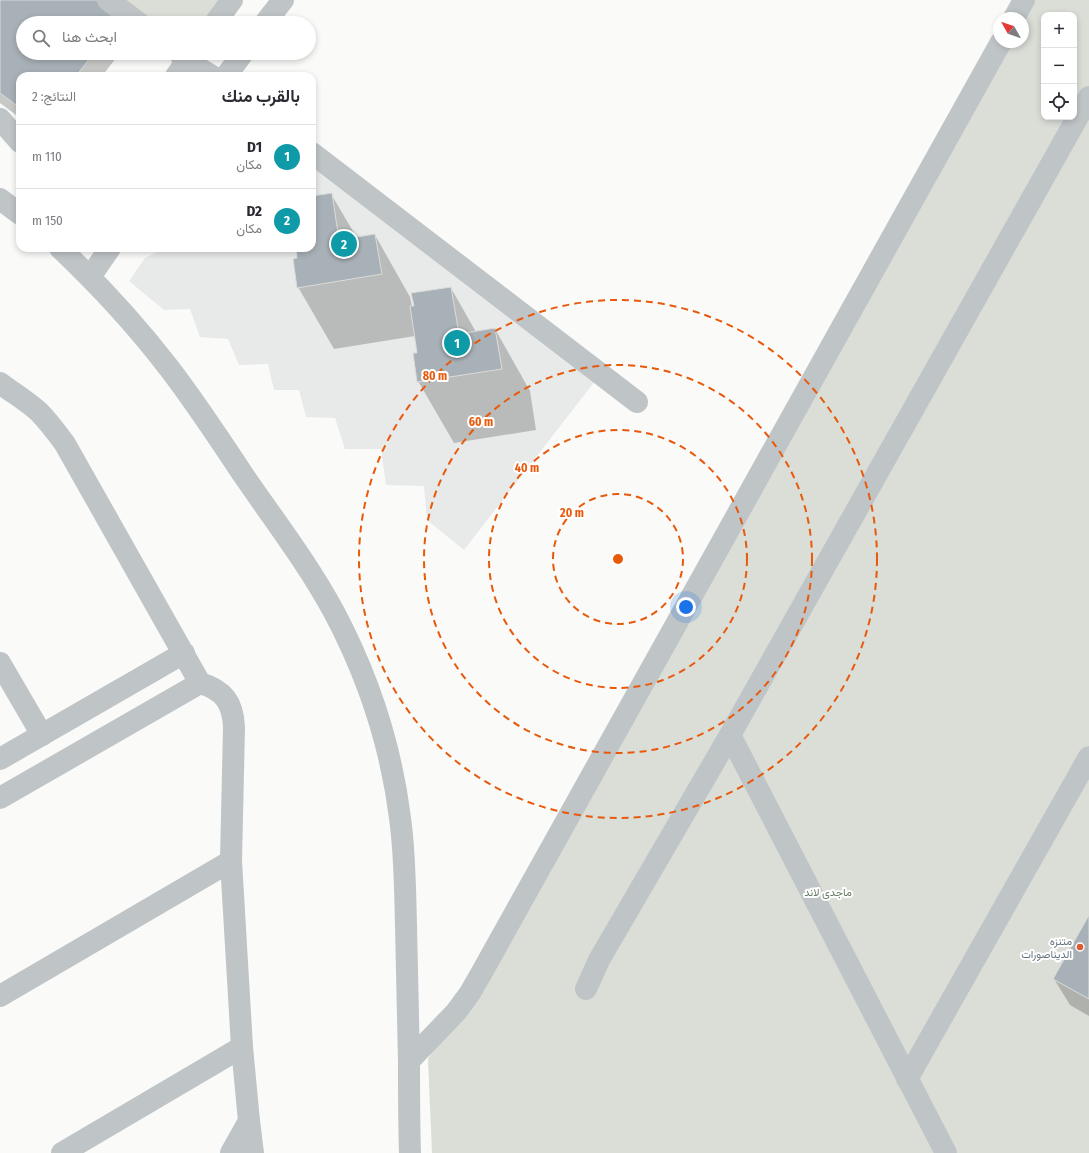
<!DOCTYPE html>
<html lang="ar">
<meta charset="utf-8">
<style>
:root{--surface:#fff;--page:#f2f2f3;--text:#2b2b33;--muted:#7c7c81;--line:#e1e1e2;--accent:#2563eb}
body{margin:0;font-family:"Fira Sans Condensed",Vazirmatn,sans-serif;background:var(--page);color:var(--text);direction:rtl}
.controls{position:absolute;right:12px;top:12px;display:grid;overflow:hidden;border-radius:8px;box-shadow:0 2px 6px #0003}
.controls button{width:36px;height:36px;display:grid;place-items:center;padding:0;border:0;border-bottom:1px solid var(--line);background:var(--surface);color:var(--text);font:20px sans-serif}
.compass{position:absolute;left:993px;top:12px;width:36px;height:36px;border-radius:50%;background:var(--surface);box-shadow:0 2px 6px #0003;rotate:310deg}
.you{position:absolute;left:686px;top:607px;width:14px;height:14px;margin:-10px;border:3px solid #fff;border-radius:50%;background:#1a73e8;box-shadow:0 0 0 6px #1a73e833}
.badge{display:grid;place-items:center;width:26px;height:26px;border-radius:50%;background:var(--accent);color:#fff;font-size:13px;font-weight:700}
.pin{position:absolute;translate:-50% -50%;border:2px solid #fff;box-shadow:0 1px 4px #0006}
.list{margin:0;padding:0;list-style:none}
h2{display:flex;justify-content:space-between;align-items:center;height:52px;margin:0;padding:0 16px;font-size:17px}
h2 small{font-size:13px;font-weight:400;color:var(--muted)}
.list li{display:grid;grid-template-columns:26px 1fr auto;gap:12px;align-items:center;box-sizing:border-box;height:64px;padding:0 16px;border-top:1px solid var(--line)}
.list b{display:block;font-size:15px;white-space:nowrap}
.list p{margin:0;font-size:13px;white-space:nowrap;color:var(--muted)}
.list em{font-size:13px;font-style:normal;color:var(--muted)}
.icon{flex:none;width:22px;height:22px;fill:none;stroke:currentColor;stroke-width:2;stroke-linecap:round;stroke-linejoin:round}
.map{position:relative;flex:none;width:1089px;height:1153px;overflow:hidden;direction:ltr}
.search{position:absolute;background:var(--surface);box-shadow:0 2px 6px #0003;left:16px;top:16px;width:300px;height:44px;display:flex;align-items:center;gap:10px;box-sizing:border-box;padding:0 14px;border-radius:22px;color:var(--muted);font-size:15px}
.panel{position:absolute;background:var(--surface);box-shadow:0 2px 6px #0003;left:16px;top:72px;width:300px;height:180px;border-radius:12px;direction:rtl}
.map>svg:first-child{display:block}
.built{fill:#e8e9e9}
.green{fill:#daded7;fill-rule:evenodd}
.shadow{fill:#0003}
.building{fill:#a8b1b7;stroke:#dcdcda}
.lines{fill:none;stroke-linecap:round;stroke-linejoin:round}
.minor{stroke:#bfc4c7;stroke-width:22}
.ring{fill:none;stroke:#e8590c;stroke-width:2;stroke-dasharray:7 5}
.poi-dot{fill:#dc5b35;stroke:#fff;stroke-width:1.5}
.labels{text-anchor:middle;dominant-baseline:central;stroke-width:4;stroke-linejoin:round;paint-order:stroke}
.park-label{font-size:11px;fill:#687a65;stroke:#fff}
.poi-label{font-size:11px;fill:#667681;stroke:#fff;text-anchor:end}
.centre{fill:#e8590c;stroke:#fff;stroke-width:2}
.ring-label{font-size:12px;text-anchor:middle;font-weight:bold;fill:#e8590c;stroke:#fff;stroke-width:4;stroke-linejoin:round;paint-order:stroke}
</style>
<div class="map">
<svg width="1089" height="1153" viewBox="0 0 1089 1153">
<rect width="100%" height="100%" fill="#fafaf8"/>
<polygon class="built" points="312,152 599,376 464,550 427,520 424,486 386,485 381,449 345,449 335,418 306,417 299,390 274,390 268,364 239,365 228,339 200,337 190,309 164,310 129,281 145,258 164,248 312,248"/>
<g class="green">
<polygon points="114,0 232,0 215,23 142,23"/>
<path d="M1033,0h56v1153h-657l-4,-94 156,-265 426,-752h13v-24zM1044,15h30v102h-30z"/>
</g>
<g class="shadow">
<polygon points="0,0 130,23 23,23 23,53 120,53 102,76 20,76 20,118 0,103"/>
<polygon points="331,194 357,238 375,235 410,297 412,307 451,288 476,332 495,329 530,391 536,430 454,443 418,381 418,353 415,336 334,349 298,287 297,248 312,248 312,197"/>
<polygon points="1089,917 1089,1016 1070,1005 1054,979"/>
</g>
<g class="building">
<polygon points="0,0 23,0 23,3 45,0 60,0 64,23 23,23 23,45 0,48"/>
<polygon points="0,0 109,0 125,12 116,23 23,23 23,53 94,53 76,76 20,76 20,108 0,93"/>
<polygon points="332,193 339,240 375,234 382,274 297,288 293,259 297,258 296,248 312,248 312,196"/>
<polygon points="451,287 459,334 495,328 502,369 417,382 413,353 417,353 410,306 414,306 411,293"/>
<polygon points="1089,915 1089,999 1053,979"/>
</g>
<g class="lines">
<g class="minor">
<polyline points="108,0 139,23"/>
<polyline points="1014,18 1024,0"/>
<polyline points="215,23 232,0"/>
<polyline points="265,23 283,0"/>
<polyline points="179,53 197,67 212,76"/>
<polyline points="176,76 192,53"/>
<polyline points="226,76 243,53"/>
<polyline points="0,119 20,142"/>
<polyline points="312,153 637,402"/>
<polyline points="0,199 20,214"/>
<path d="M60,248c39,37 76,77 109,120 27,35 51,72 75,108 31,45 64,88 90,136 34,64 57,134 66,206 5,35 5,71 6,107 1,45 2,91 3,137 0,30 0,61 1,91"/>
<polyline points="90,277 110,248"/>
<path d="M0,383c13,10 27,18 39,29 10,10 18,21 26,32l135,239c24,7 33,20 34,44l-3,134 11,186 7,74 4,32"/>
<polyline points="0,663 42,735"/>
<polyline points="730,735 946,1153"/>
<polyline points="0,759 184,653"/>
<polyline points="0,798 200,683"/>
<polyline points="586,989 599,960 730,735 1089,97"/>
<polyline points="0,996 231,861"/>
<polyline points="409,1061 456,1012 470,993 482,972 1001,42"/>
<polyline points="907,1079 1089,757"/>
<polyline points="62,1153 242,1047"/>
<polyline points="231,1153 249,1121"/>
</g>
</g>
<g class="ring">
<circle cx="618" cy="559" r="65"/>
<circle cx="618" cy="559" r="129"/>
<circle cx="618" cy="559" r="194"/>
<circle cx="618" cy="559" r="259"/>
</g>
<circle class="poi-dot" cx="1080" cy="947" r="4"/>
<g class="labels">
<g class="park-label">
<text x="828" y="892">ماجدی لاند</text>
</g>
<g class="poi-label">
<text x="1072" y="941">متنزه<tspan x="1072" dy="13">الديناصورات</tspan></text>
</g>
</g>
<circle cx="618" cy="559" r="6" class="centre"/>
<g class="ring-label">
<text x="435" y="380">80 m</text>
<text x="481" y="426">60 m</text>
<text x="527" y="472">40 m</text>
<text x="572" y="517">20 m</text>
</g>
</svg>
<div class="controls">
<button>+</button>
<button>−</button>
<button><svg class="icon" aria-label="locate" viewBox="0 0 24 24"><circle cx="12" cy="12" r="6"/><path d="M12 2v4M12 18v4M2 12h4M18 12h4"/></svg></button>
</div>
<svg class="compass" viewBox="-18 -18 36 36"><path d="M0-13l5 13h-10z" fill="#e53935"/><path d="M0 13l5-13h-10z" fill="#7c7c81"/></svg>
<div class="you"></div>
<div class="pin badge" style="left:457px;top:343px;background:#0f9aa8">1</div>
<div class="pin badge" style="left:344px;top:244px;background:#0f9aa8">2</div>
<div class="search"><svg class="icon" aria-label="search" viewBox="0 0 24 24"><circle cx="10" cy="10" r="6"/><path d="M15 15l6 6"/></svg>ابحث هنا</div>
<section class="panel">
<h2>بالقرب منك<small>النتائج: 2</small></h2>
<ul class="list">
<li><span class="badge" style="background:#0f9aa8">1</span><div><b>D1</b><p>مكان</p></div><em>110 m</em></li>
<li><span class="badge" style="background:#0f9aa8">2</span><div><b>D2</b><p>مكان</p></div><em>150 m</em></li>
</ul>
</section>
</div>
